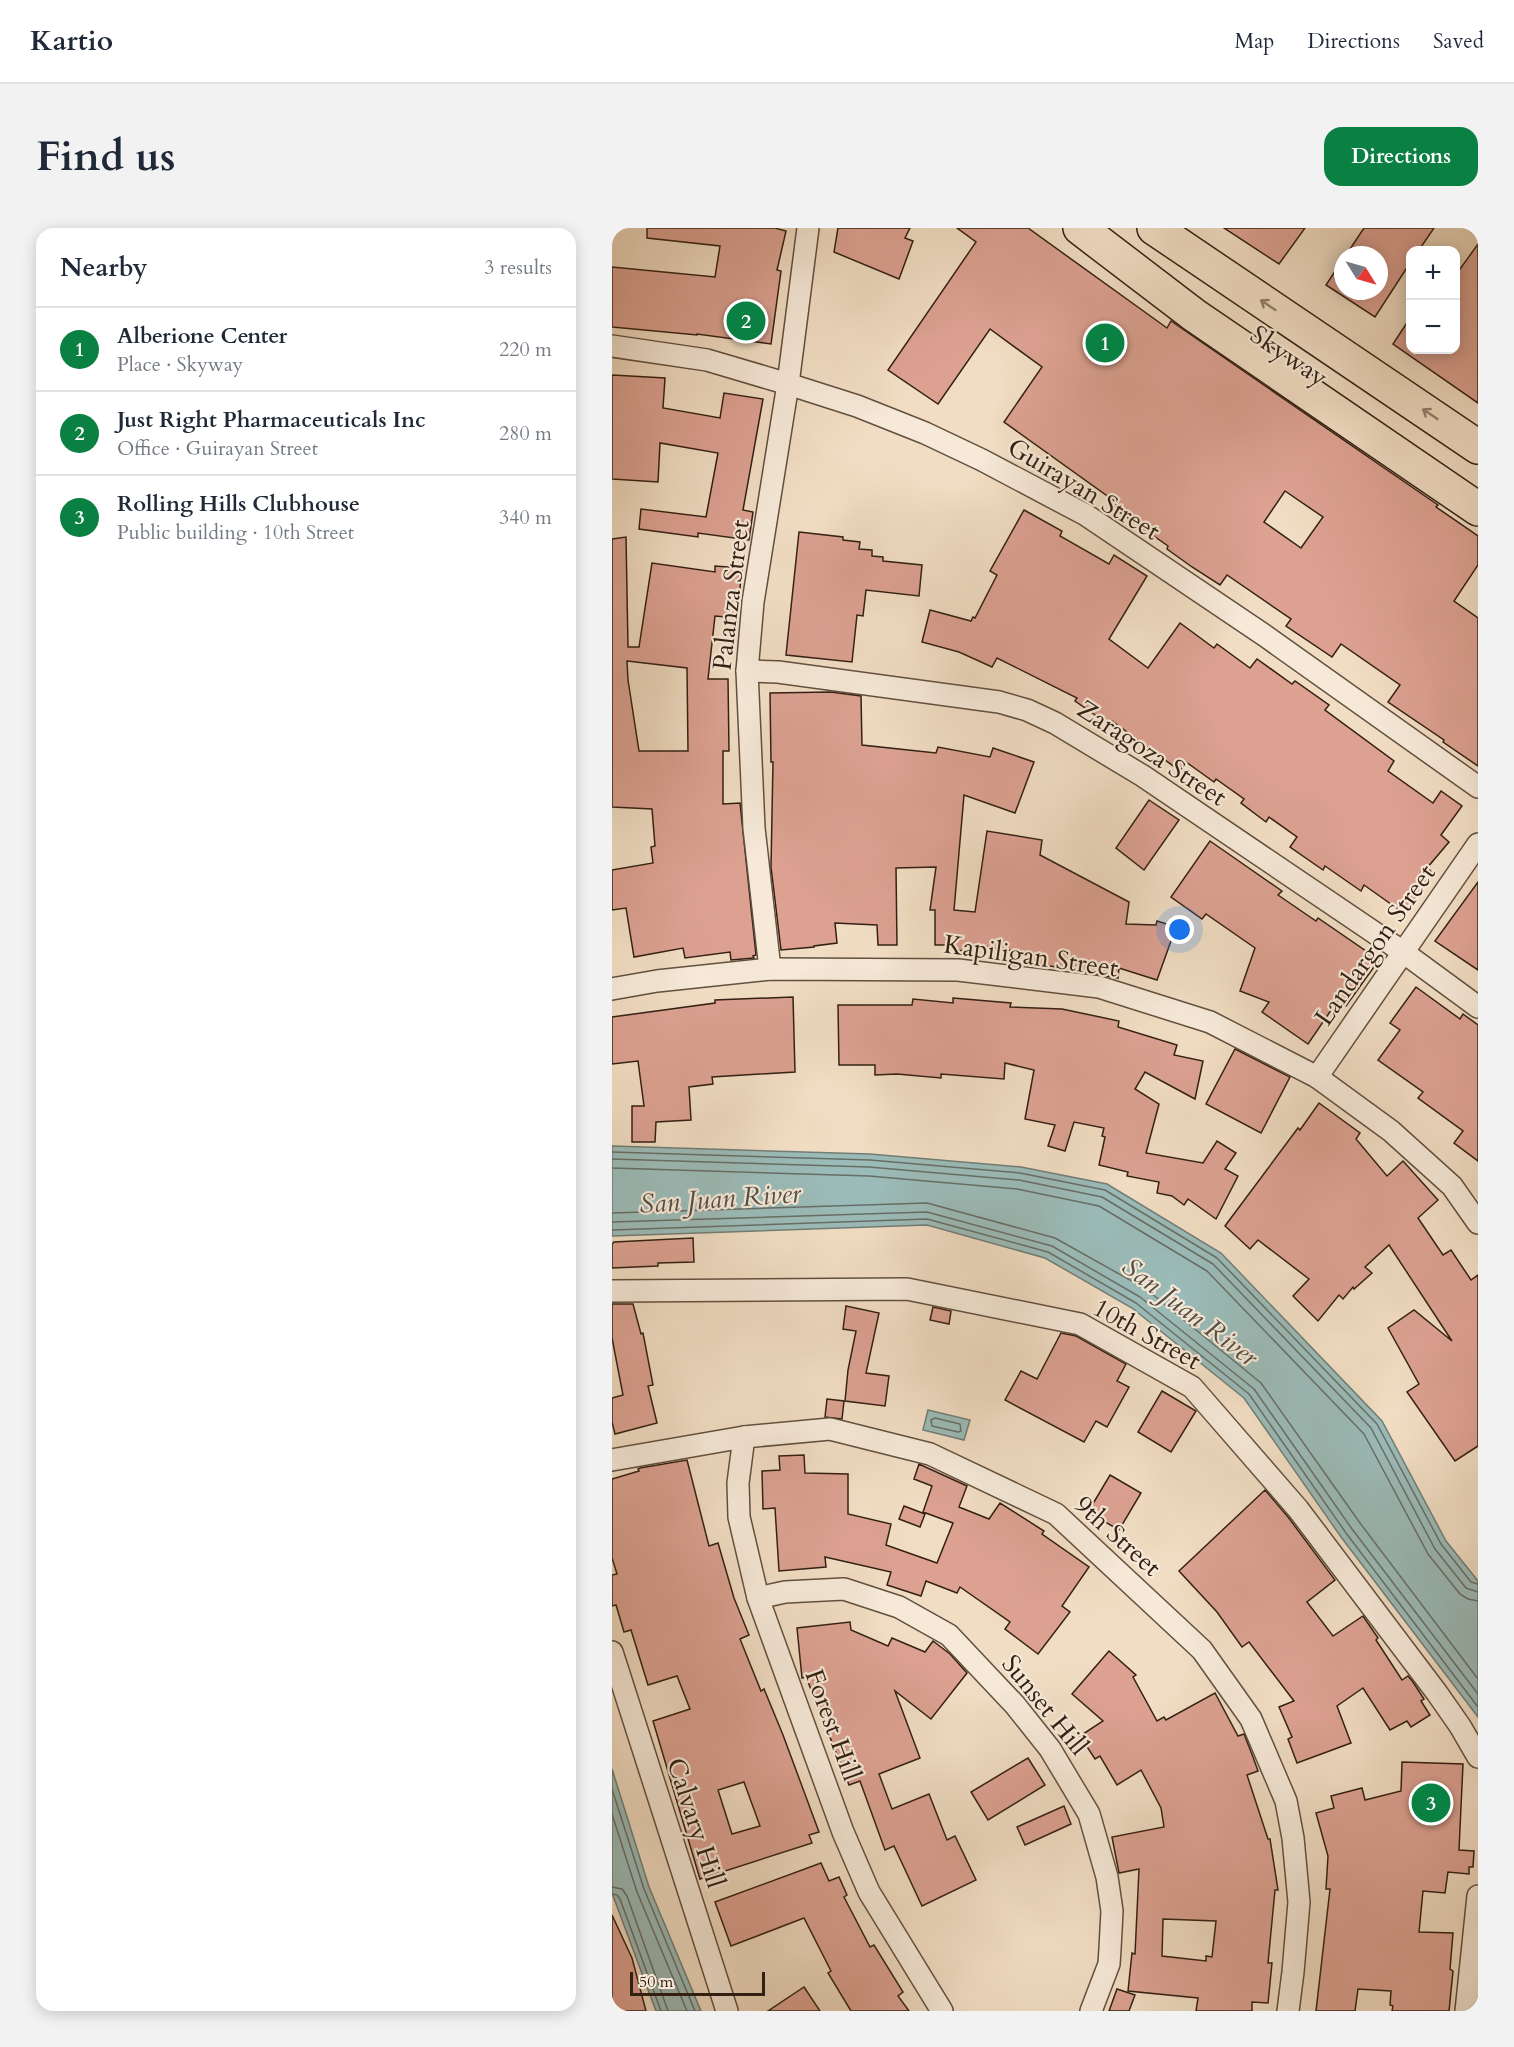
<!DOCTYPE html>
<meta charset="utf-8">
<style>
:root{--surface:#fff;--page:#f2f2f3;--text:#1f2937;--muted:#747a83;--line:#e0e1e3;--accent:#0b8043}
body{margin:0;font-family:Cardo,serif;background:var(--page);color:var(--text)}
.controls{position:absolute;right:18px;top:18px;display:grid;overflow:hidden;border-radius:12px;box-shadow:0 3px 15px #0003}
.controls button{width:54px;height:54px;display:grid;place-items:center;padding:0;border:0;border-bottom:2px solid var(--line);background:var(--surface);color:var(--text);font:30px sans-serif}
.compass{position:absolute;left:722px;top:18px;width:54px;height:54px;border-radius:50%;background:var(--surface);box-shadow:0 3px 15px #0003;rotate:127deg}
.scale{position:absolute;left:18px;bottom:15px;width:135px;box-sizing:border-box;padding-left:6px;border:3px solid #332013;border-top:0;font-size:16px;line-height:21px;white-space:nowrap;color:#332013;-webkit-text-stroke:4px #f6e9d8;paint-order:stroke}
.you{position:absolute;left:568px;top:702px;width:21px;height:21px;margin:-15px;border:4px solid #fff;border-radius:50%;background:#1a73e8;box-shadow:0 0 0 9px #1a73e833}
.badge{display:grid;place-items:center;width:39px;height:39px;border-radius:50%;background:var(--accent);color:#fff;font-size:20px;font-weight:700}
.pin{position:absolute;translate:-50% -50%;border:3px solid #fff;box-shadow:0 2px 6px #0006}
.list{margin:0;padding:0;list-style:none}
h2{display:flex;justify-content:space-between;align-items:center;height:78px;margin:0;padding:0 24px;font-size:26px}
h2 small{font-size:20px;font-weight:400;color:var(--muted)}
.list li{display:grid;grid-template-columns:39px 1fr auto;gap:18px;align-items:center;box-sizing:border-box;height:84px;padding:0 24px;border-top:2px solid var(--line)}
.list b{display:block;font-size:22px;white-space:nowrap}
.list p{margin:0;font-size:20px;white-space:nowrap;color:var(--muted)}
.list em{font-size:20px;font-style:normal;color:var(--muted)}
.map{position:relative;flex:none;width:866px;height:1783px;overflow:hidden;border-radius:18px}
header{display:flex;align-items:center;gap:36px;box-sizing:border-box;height:84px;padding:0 30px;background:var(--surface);border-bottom:2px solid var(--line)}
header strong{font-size:28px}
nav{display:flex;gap:33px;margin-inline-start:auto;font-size:21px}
.intro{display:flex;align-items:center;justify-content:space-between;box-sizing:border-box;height:144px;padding:0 36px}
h1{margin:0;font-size:42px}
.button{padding:15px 27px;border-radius:18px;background:var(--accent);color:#fff;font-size:21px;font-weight:700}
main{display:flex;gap:36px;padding:0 36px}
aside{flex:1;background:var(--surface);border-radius:18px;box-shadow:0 3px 15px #0003}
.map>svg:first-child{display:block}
.water{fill:#9bbbb8;stroke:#717d76;stroke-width:1.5}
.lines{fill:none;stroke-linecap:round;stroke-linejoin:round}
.shore{stroke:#676e66;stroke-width:1.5}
.building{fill:#dca191;stroke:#332013;stroke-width:1.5;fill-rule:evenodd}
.minor-casing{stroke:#624f3f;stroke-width:24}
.motorway-casing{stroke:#332013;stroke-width:36}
.minor{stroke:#f6e9d8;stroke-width:21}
.motorway{stroke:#f1ddc3;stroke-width:33}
.oneway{stroke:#927e6b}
.labels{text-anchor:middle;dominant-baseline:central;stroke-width:4.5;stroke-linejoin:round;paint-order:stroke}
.street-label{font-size:26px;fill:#332013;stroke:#f6e9d8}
.water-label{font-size:27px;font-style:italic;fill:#524e45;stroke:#f6e9d8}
</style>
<header>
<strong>Kartio</strong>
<nav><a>Map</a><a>Directions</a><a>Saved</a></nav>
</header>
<div class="intro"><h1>Find us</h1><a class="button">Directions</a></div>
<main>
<aside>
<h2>Nearby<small>3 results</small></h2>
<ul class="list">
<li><span class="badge">1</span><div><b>Alberione Center</b><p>Place · Skyway</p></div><em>220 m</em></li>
<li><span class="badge">2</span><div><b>Just Right Pharmaceuticals Inc</b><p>Office · Guirayan Street</p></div><em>280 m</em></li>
<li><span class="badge">3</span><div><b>Rolling Hills Clubhouse</b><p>Public building · 10th Street</p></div><em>340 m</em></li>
</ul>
</aside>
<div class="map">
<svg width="866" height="1783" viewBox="0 0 866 1783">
<rect width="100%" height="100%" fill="#f1ddc3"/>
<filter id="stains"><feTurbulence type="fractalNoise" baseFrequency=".00333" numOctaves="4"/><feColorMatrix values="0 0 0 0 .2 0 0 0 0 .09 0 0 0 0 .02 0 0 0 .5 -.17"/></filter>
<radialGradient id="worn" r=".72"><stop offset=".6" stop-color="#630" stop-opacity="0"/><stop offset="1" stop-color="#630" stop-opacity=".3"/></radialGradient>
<g class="water">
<polygon points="0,918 258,926 409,939 495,956 609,1025 770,1193 834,1313 866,1353 866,1489 729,1309 632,1170 520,1080 433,1030 315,997 0,1008"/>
<polygon points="316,1182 358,1192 352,1212 311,1202"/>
<polygon points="0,1541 37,1659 89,1783 44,1783 0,1665"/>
</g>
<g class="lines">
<g class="shore">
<polyline points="0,924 258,932 408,945 493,962 605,1030 765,1196 829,1316 859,1354 866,1356"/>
<polyline points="0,931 257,939 407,952 490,969 601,1036 759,1200 823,1321 854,1360 866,1364"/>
<polyline points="0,940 257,948 405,961 487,978 595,1043 752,1206 816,1326 848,1366 856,1371 866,1373"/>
<polyline points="0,985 315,975 443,1010 534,1061 649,1155 748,1295 866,1451"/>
<polyline points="0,994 315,984 440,1018 528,1069 642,1161 740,1301 866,1466"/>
<polyline points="0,1002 315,991 436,1024 524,1075 637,1166 734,1305 866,1479"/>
<polygon points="323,1190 348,1196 349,1203 346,1204 320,1198 319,1192"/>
<polyline points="0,1561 32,1661 83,1783"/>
<polyline points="0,1586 25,1664 75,1783"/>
<polyline points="0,1659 10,1661 15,1668 56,1783"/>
<polyline points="0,1666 5,1667 8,1671 49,1783"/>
</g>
</g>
<g class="building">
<polygon points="35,0 163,0 174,3 165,42 169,43 159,116 85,106 85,107 0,99 0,39 103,49 108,18 35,10"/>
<polygon points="226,0 298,0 293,10 301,13 287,51 222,24"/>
<path d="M345,0h71l139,100 4,-7 267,184 -2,2 42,29v29l-24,36 24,17v148l-35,-24 1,-2 -56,-38 12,-17 -59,-41 -9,13 -46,-31 5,-7 -64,-44 -7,10 -28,-18 -25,-18 1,-3 -54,-38 3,-5 -113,-81 38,-55 -52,-38 -52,75 -50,-34 88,-128zM673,263l38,26 -22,31 -37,-26z"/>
<polygon points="612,0 693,0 667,36"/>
<polygon points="752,0 822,0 807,22 798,22 798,35 763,89 714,57 731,31 731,63 767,63 767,27 734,27"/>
<polygon points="866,16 866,175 781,116 798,90 798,122 843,122 843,48"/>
<polygon points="0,147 53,150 51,180 108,190 112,165 151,171 131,282 141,284 137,312 86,305 86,309 27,301 29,281 94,289 106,225 48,215 46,254 0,251"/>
<polygon points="412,282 450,303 448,308 497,336 502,327 535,348 497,411 536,440 568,395 602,420 605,416 638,440 645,431 680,456 683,453 717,477 713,482 782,533 776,543 821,575 829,563 850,578 829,607 837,614 815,640 821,645 793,686 752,657 749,663 713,638 711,642 678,619 685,609 657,589 654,594 629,575 632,571 604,551 602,554 574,534 568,543 500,493 497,497 476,482 463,473 465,470 385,430 380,439 347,424 310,414 318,382 359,393 361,389 363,390 385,347 378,343"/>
<polygon points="187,304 231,309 231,312 248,314 247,321 260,322 260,328 271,329 271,333 310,337 307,368 254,362 251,388 245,387 240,434 174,427"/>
<path d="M14,309l2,110h11l13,-84 63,9v-6l27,2 -5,50 -22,-2 -7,63h20l1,72h-6v53l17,-1 16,152 -3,1 1,2 -23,2 -1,-8 -45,6 -2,-10 -49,9 -8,-49 -14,2v-40l41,-7 -2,-16 4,-1 -3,-37 -40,-2v-268zM15,433l60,7 1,83h-49l-11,-71z"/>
<polygon points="219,464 249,468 250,517 324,525 326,519 378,529 381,520 422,534 403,585 352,567 342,682 363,684 375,603 430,612 428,627 517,674 514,696 544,697 545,693 564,699 545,752 507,740 506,750 415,734 416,725 356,716 356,723 341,722 341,717 323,717 323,682 318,682 324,639 284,640 285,717 266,717 265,697 223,695 225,715 202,718 202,719 169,722 159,639 161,534 159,534 158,465"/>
<polygon points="537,572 567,592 532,642 504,620"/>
<polygon points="598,613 670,663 666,667 704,693 706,690 767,732 734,778 726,772 696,816 650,784 657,774 628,763 643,720 594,686 590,691 559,669"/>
<polygon points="866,654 866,742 823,713"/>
<polygon points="804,759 848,791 851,786 866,797 866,933 842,915 851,903 806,870 811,864 766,832 788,802 778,795"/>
<polygon points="181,769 183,844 100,849 101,856 77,859 79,892 44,894 43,914 20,914 20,878 32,878 26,833 0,836 0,789 103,775 103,772"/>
<polygon points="341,770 399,775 398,779 450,781 507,793 506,799 565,817 562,827 591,833 583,871 533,844 523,861 547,876 534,925 591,935 605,913 624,925 613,941 626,948 604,991 576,971 572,977 560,968 545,965 547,954 515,948 516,944 487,937 493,909 490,908 492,900 462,894 453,923 436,918 443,897 413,891 422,842 393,835 392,851 329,846 329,850 285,846 263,847 263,837 227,837 226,777 300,777 301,771 341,775"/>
<polygon points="623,821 678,849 649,905 594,876"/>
<polygon points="707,875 748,905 744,911 775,948 791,933 826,972 806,990 831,1027 839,1022 859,1052 866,1047 866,1218 843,1233 795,1164 807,1156 776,1100 802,1082 840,1113 777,1017 753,1039 760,1045 742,1061 741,1059 731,1071 727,1067 706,1093 681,1068 697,1051 646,1012 638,1021 613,998 686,900 688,902"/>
<polygon points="81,1010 82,1034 46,1035 46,1038 0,1040 0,1016 2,1014"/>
<polygon points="0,1076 21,1076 29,1106 31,1105 41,1157 36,1158 45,1195 3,1206 0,1194 0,1170 11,1167 0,1110"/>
<polygon points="234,1078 267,1085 254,1145 277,1148 273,1178 233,1173 236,1142 244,1103 231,1101"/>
<polygon points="321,1079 339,1083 337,1096 318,1092"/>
<polygon points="449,1105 464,1108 514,1136 505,1153 517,1159 495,1199 484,1193 472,1214 393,1172 409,1143 425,1151"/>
<polygon points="550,1163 584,1183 559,1224 526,1204"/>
<polygon points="215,1171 232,1173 230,1191 213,1189"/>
<polygon points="192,1227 193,1245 236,1246 236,1286 279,1296 274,1317 325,1335 341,1295 311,1284 320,1258 302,1251 307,1236 355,1258 347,1279 377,1291 388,1275 432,1303 430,1306 477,1339 450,1378 458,1384 426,1426 393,1401 398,1394 348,1359 345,1365 314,1353 309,1368 275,1357 279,1344 213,1329 214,1339 167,1343 163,1280 151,1281 150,1243 168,1242 167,1228"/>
<path d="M75,1232l22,86 9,-3 16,55 15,37 -9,4 21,52 3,-2 19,46 36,97 -10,3 3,8 -112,36 -47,-158 37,-12 -13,-33 -29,9 -17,-55 -7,2 -8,-27 -4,1v-31l5,-1 -5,-16v-79l27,-8 -1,-2 2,-1zM132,1554l16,44 -28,8 -14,-44z"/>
<polygon points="498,1247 529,1265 507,1302 476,1284"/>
<polygon points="653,1262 676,1289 723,1352 695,1374 721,1408 751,1388 766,1410 764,1412 790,1452 796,1448 801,1454 812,1471 809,1473 818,1487 799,1499 795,1493 778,1502 751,1460 725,1478 739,1515 685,1535 676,1511 680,1509 667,1479 682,1473 637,1414 630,1419 605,1384 567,1343"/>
<polygon points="292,1278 313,1286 308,1299 287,1291"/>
<polygon points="238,1394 239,1402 276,1418 280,1410 313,1424 321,1413 338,1426 355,1445 319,1491 283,1463 308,1530 267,1546 280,1581 317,1566 335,1612 343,1608 364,1652 310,1678 282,1618 273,1622 248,1553 237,1557 194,1449 190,1450 185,1400"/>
<path d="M497,1423l27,24 -3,2 24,44 7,-4 2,3 49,-27 23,43 6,-2 9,23 5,14 -11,4 21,64h2l8,51h-3l-7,73h4l-4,40 -16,-1v9h-56l2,-13 -70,-7 4,-38 3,1 4,-85 -20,4 -7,-36 52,-10 -3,-19 -20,-38 -24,15 -17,-29 -5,3 -15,-23 23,-15 -31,-27zM551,1691l53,2 -4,36 -6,-1v5l-44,-5z"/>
<polygon points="416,1530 433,1557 376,1592 359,1564"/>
<polygon points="790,1534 851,1536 847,1622 862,1623 861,1639 857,1639 857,1646 836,1644 833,1665 811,1663 807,1704 841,1705 838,1741 841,1743 837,1783 780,1783 781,1778 778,1777 779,1763 746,1761 743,1783 704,1783 718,1661 714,1661 716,1628 704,1585 722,1580 719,1568 750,1560 753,1572 789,1563"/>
<polygon points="452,1578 459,1596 413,1617 405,1599"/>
<polygon points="209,1635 217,1653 227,1649 235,1667 232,1669 258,1719 262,1717 291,1764 286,1768 297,1783 239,1783 216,1745 219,1743 192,1690 119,1718 103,1674"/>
<polygon points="0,1687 20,1730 34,1783 0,1783"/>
<polygon points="192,1759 208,1783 156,1783"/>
<polygon points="505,1761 523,1767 517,1783 497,1783"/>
</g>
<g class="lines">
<defs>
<g id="minor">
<polyline points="0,118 95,132 176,156 245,178 313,205 370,232 474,287 652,407 866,559"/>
<polyline points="135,443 166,444 387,474 415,482 443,495 531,548 791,724 866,779"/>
<polyline points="158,741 142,600 135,443 141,374 176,156 196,0"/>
<polyline points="0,761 45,753 158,741 346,742 487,759 598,794 705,849 779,903 840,958 866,995"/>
<polyline points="705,849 866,616"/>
<polyline points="0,1063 295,1061 468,1096 580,1159 686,1281 825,1465 848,1498 866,1529"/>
<polyline points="132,1209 126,1255 127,1289 146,1370 231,1604 257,1664 330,1783"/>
<polyline points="0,1232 132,1209 218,1201 318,1226 444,1286 590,1422 639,1491 674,1573 681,1610 687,1674 681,1744 676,1783"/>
<polyline points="146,1370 173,1364 232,1361 287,1379 337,1407 403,1477 438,1521 477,1586 495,1649 500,1683 498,1721 497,1736 479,1783"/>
<polyline points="0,1424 115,1783"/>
<polyline points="854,1783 866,1668"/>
</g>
<g id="motorway">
<polyline points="468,0 582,87 866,281"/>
<polyline points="542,0 866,219"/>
</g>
</defs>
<use href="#minor" class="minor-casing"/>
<use href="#motorway" class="motorway-casing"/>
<use href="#minor" class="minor"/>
<use href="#motorway" class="motorway"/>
</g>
<defs><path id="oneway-shaft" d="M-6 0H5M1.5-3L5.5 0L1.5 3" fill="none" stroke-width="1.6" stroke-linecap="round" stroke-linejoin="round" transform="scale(1.5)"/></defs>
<g class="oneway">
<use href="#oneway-shaft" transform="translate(656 77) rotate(-146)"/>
<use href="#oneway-shaft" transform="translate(818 186) rotate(-146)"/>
</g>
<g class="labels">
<g class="street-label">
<text transform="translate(677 128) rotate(34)">Skyway</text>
<text transform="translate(472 261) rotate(31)">Guirayan Street</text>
<text transform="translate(119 367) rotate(-83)">Palanza Street</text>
<text transform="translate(540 525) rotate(33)">Zaragoza Street</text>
<text transform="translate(763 717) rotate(-55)">Landargon Street</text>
<text transform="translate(419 728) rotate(8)">Kapiligan Street</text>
<text transform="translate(535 1106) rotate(29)">10th Street</text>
<text transform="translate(506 1308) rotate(42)">9th Street</text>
<text transform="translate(433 1477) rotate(51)">Sunset Hill</text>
<text transform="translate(221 1497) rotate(70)">Forest Hill</text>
<text transform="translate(84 1595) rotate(72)">Calvary Hill</text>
</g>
<g class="water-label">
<text transform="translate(108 971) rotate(-4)">San Juan River</text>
<text transform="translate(578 1084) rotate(37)">San Juan River</text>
</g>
</g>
<rect width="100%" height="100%" filter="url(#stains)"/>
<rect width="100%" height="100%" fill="url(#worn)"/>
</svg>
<div class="controls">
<button>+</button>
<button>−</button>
</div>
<svg class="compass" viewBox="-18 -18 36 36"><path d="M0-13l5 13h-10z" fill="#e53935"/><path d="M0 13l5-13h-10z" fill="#747a83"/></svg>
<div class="scale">50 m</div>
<div class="you"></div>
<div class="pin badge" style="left:493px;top:115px">1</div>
<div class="pin badge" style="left:134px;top:93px">2</div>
<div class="pin badge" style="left:819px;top:1575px">3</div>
</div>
</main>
